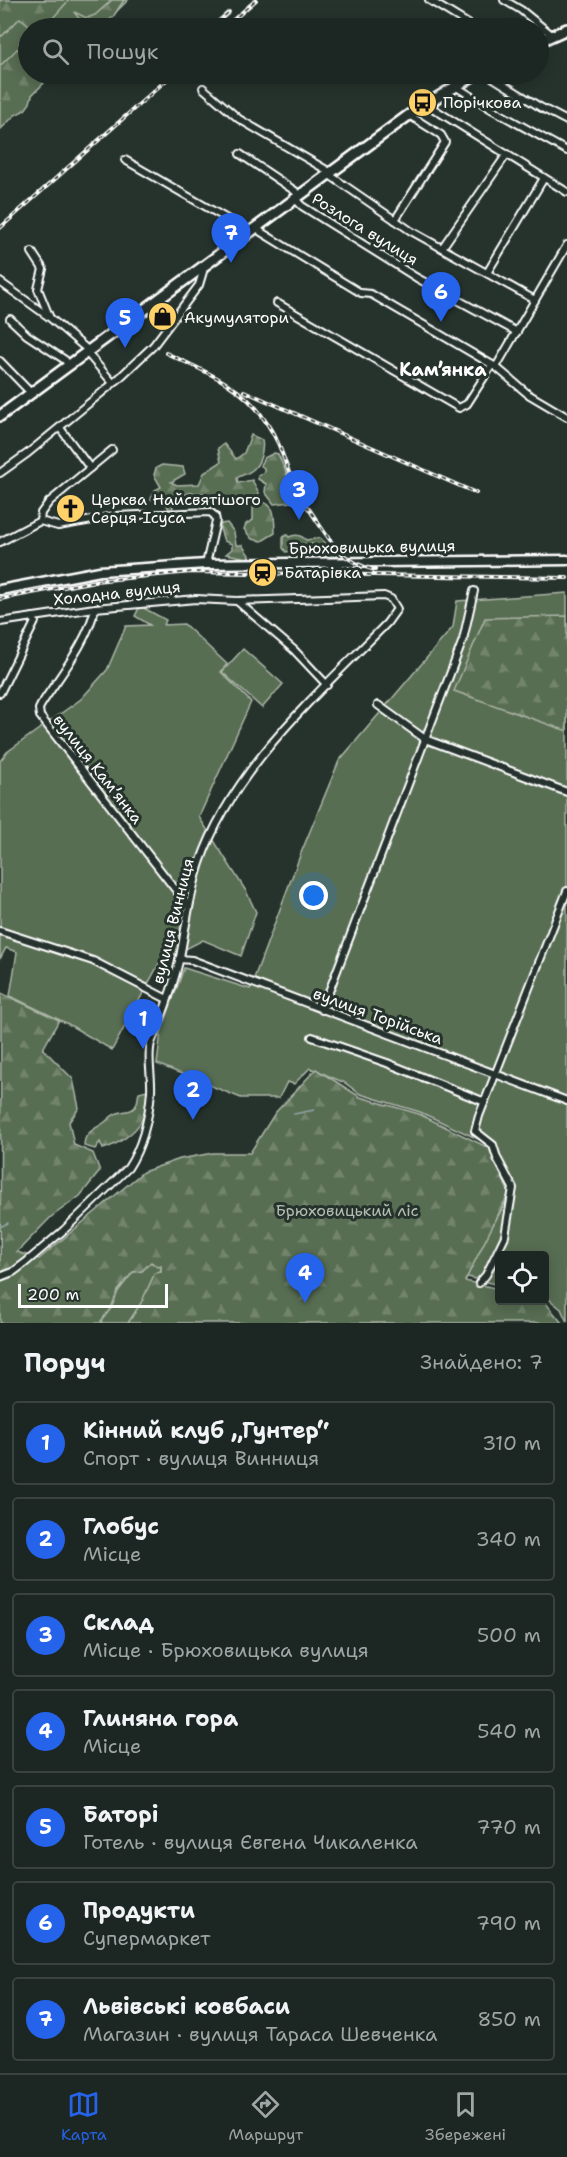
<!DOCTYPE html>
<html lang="uk">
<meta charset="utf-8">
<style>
:root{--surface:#1c2622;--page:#252e2a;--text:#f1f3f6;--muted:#a0a5a5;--line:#3a4340;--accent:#2563eb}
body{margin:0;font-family:"Shantell Sans",sans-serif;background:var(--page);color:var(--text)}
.controls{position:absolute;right:18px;bottom:18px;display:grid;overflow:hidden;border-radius:6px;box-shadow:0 3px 15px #0003}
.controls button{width:54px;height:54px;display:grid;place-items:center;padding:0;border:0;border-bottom:2px solid var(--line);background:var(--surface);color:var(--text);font:30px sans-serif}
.scale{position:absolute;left:18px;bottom:15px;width:150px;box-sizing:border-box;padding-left:6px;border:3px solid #fff;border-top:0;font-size:16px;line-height:21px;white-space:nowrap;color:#fff;-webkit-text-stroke:4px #26332d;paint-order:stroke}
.you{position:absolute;left:314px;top:896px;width:21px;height:21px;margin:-15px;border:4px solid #fff;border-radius:50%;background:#1a73e8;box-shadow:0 0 0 9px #1a73e833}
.badge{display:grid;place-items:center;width:39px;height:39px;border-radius:50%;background:var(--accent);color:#fff;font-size:20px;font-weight:700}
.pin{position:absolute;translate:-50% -50px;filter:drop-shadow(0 2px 3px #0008)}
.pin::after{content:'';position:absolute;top:32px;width:21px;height:18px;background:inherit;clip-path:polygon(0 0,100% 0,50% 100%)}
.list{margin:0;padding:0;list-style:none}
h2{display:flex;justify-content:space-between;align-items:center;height:78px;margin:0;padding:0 24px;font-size:26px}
h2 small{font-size:20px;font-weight:400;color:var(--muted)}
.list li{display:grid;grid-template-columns:39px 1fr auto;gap:18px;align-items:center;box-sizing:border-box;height:84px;margin:0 12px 12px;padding:0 12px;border:2px solid var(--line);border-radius:6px}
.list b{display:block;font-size:22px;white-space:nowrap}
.list p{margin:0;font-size:20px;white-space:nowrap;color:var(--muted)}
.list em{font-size:20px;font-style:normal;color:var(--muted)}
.icon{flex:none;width:33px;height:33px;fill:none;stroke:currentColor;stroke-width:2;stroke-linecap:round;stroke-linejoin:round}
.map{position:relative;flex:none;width:567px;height:1323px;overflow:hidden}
.search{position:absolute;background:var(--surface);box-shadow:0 3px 15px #0003;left:18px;right:18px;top:18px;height:66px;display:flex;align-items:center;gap:15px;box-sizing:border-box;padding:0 21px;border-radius:33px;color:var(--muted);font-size:22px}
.sheet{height:750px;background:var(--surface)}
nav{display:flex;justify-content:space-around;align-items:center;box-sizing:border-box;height:84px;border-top:2px solid var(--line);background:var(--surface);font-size:16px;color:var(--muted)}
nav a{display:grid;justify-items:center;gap:3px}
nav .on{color:var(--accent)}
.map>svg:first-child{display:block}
.green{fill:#596e52;stroke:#acb6a8;stroke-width:1.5}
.forest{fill:url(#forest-firs);stroke:#acb6a8;stroke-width:1.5}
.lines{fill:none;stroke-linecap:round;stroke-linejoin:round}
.stream{stroke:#91a6a7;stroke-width:1.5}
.minor-casing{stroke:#fff;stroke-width:10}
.secondary-casing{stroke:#fff;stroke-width:13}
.primary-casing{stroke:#fff;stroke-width:14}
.minor{stroke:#26332d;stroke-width:6}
.secondary{stroke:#26332d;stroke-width:8}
.primary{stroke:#26332d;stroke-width:9}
.rail-casing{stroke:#fff;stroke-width:4}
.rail{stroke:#26332d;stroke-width:1.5;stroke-dasharray:4.5;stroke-linecap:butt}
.labels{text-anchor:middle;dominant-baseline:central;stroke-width:6;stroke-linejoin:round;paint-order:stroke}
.poi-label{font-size:16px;fill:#fff;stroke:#26332d;text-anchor:start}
.street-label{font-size:16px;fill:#fff;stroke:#26332d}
.park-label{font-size:16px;fill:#b4beb1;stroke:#26332d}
.neighbourhood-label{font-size:18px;font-weight:bold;fill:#fff;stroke:#26332d}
</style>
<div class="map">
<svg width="567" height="1323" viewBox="0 0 567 1323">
<defs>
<pattern id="forest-firs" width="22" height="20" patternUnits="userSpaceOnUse" patternTransform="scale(1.5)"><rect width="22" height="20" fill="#596e52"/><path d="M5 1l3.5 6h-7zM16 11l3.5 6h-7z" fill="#72846c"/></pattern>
</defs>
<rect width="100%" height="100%" fill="#26332d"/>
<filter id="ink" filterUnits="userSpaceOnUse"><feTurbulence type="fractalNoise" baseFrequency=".0167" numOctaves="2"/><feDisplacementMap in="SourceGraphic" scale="12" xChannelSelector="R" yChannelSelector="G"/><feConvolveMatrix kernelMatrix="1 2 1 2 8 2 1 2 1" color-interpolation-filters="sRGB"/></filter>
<g filter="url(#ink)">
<g class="green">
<polygon points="0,0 128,0 100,28 28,28 28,74 51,74 0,117"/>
<polygon points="567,593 567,1322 561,1309 545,1296 544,1256 500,1256 499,1285 464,1276 511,1193 489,1144 420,1112 360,1094 345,1083 310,1068 294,1084 287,1082 279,1098 241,1098 157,1064 161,1032 184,968 250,989 301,853 339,761 453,627 457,601"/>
<polygon points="140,606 166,620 164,625 184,624 227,664 221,672 251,702 199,817 246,891 256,912 241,956 203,940 160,962 112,1050 68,1024 10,996 17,952 6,948 0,959 0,761 7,752 81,699 107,670 126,626 150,625 135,616"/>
<polygon points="243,649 283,684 262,708 222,672"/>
<path d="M150,1262l8,4h3v6l-6,1c-7,17 -14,36 -27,50h-26l-1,-2 10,-13 7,-17 15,-19 9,-1z"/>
</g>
<g class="forest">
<polygon points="0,0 69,0 44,28 28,28 28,41 21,46 19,43 27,32 29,25 20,18 2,36 0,35"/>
<polygon points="112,0 124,0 113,17 100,28 80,28 81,21 74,12 87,18 95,15"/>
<polygon points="17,49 25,50 28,58 28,74 46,74 44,83 32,95 30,103 25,110 15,115 0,130 0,66"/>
<path d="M251,435l11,5c2,10 -2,25 -11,31 -4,3 -10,4 -14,7l1,5 14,-3 7,13 -4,7 -25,3 -5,-3 -8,3 -6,4 -6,-14h-15l-18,5 1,13 -3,-1 -4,-6 -15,-5 4,-9 6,-3 -7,-12 2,-7 6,-3 21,2 2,7 -14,8 6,3 22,-1 5,-11 17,-11 -3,-14 6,-4 12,15 8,-6z"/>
<polygon points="274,453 278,454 299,502 296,504 292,502 274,504 265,492 266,484 258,479 258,476 264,472 264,468 260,465 264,458"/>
<path d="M259,501c18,3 15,17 16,32l-13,8 -10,-2 -8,-10 2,-5 7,-4v-16z"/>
<polygon points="227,523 234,532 236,545 242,545 249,555 248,558 226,554 232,549 232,544 224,541 220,529 221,524"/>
<path d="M287,535l2,2c6,-3 12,-2 17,3l14,-2 16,16 3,6 -17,-1 2,-8 -2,-4 -10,-3 -17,9 -4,-2 -5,1 -3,-4v-11z"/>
<polygon points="567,616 567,731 454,691 485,618"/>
<polygon points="1,993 59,1020 43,1049 73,1079 79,1108 69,1122 74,1145 93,1153 100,1171 80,1196 51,1217 17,1252 39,1259 143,1172 180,1159 213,1153 250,1153 275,1113 316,1069 360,1097 419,1114 489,1148 509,1193 465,1281 499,1289 500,1300 544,1301 562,1323 128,1323 141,1303 155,1273 161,1272 161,1266 158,1267 151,1262 142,1271 133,1272 118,1291 111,1308 101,1321 102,1323 0,1323"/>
<path d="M147,1090l3,1c-3,9 -4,21 -8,29 -7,13 -25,25 -39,29l-3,-7 -5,7 -11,-3c0,-15 12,-17 21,-24 6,-5 9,-9 17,-10 5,-2 9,0 13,-5 3,-4 3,-11 4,-15z"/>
</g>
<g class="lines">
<g class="stream">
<polyline points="294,1114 314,1110"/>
<polyline points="0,1227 8,1223"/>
</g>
<defs>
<g id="minor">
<polyline points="429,0 475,28"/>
<polyline points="504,0 521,10 553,36"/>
<polyline points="487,74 540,107 567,121"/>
<polyline points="455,86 493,110 567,151"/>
<polyline points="203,88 239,119 330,172"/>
<polyline points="426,104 567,192"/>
<polyline points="240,154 295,191 299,196"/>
<polyline points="125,160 229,220 246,235"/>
<polyline points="328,174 411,231 535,300"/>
<polyline points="295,199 302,206 417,278 517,332"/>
<polyline points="395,220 445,142 441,135 409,115"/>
<polyline points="258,227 261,232 361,293 371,294 496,367 528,394 567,417"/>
<polyline points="442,248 507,154"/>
<polyline points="32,252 43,269 38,289 49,316"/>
<polyline points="487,273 544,178"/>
<polyline points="0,282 49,317 89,351"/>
<polyline points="277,303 459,408 467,404 492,365"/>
<polyline points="10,319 27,335 65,360 69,366"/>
<polyline points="87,353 113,383"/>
<polyline points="0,361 31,393"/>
<polyline points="496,367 567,245"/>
<polyline points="60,428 90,468"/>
<polyline points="0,473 28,453 116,381 153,346 199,285 205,265"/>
<polyline points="40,521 41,513 49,502 112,450"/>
<polyline points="0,542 40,521 58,526 115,516 210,512 215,516 216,521 206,564"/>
<polyline points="237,601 294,650 327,685"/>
<path d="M95,608c-7,34 -36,68 -54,97l-2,4 1,7 149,191"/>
<path d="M0,622l95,-14 101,-9 41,2 147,-5 7,3 6,10 -10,14c-69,71 -154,144 -187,240 -10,30 -14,63 -20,94 -6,27 -18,60 -29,86 -4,16 1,32 0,48 -2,26 -8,54 -23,77l-64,62 -39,33 -12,9 -13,5"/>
<polyline points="0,693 35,622 33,617"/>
<polyline points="378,705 425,739 567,792"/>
<polyline points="0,931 93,961 167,999"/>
<polyline points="179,959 192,960 567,1101"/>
<polyline points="322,1010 463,640 474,591"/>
<polyline points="312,1037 387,1063 485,1102"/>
<polyline points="479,1283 486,1275 505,1236 513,1188 497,1158 493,1145 475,1131 479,1116 567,891"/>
</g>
<polyline id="secondary" points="0,590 100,571 206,564 567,560"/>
<g id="primary">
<polyline points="538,42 567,29"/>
<polyline points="0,416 409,115 476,74"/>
</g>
</defs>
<use href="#minor" class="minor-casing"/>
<use href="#secondary" class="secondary-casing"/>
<use href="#primary" class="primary-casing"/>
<use href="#minor" class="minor"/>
<use href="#secondary" class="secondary"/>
<use href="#primary" class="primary"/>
<defs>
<g id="rail">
<polyline points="211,28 229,12"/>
<polyline points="224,28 256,0"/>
<polyline points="0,228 173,74"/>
<path d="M166,353c35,17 77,32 98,66 5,7 10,16 14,24 7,16 18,56 31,66 20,29 29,52 66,61"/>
<polyline points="244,391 476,493"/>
<polyline points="0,599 95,581 191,572 567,578"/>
</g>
</defs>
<use href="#rail" class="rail-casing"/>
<use href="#rail" class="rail"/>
</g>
</g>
<defs>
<symbol id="bus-disc" viewBox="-11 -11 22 22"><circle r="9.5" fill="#ffd166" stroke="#26332d"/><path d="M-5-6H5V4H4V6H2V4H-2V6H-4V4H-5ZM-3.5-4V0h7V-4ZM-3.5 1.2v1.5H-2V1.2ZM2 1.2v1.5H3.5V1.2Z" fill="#111"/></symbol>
<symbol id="shop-disc" viewBox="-11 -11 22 22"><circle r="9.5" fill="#ffd166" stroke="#26332d"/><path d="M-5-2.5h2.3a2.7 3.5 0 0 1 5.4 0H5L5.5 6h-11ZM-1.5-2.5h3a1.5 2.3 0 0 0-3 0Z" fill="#111"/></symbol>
<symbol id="church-disc" viewBox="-11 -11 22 22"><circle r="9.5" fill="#ffd166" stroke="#26332d"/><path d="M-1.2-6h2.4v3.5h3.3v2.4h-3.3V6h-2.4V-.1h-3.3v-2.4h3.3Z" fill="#111"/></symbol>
<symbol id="station-disc" viewBox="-11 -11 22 22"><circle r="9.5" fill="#ffd166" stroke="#26332d"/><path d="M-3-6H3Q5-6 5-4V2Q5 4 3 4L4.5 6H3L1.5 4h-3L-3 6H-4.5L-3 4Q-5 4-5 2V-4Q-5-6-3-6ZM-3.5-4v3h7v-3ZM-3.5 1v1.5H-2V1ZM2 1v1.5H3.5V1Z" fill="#111"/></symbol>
</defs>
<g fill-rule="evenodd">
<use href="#bus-disc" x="406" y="86" width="33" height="33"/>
<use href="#shop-disc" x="146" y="300" width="33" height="33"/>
<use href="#church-disc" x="54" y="492" width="33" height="33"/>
<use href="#station-disc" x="246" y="556" width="33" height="33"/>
</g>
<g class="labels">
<g class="poi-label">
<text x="443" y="102">Порічкова</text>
<text x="184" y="317">Акумулятори</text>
<text x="91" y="499">Церква Найсвятішого<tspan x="91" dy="18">Серця Ісуса</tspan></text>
<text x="284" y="572">Батарівка</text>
</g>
<g class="street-label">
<text transform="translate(365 229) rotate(32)">Розлога вулиця</text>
<text transform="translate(372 547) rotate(-1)">Брюховицька вулиця</text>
<text transform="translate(117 593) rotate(-6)">Холодна вулиця</text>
<text transform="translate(98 769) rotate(52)">вулиця Камʼянка</text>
<text transform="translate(173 921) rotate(-76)">вулиця Винниця</text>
<text transform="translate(378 1016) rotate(20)">вулиця Торійська</text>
</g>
<g class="park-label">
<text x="347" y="1210">Брюховицький ліс</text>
</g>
<g class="neighbourhood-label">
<text x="443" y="370">Кам’янка</text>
</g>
</g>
</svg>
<div class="controls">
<button><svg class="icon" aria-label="locate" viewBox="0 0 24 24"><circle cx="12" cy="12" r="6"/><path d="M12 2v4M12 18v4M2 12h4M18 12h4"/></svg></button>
</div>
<div class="scale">200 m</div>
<div class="you"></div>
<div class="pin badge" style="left:143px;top:1049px">1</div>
<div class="pin badge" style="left:193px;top:1120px">2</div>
<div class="pin badge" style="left:299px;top:520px">3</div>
<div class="pin badge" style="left:305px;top:1303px">4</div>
<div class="pin badge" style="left:125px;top:348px">5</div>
<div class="pin badge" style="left:441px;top:322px">6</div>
<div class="pin badge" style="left:231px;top:263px">7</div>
<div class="search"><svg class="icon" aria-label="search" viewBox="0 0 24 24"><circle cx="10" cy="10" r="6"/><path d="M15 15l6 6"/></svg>Пошук</div>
</div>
<section class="sheet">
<h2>Поруч<small>Знайдено: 7</small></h2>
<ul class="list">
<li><span class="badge">1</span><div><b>Кінний клуб „Гунтер“</b><p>Спорт · вулиця Винниця</p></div><em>310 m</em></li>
<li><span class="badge">2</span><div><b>Глобус</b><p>Місце</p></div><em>340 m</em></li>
<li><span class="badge">3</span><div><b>Склад</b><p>Місце · Брюховицька вулиця</p></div><em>500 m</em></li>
<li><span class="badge">4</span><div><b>Глиняна гора</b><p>Місце</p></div><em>540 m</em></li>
<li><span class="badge">5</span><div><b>Баторі</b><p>Готель · вулиця Євгена Чикаленка</p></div><em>770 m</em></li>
<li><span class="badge">6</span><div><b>Продукти</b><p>Супермаркет</p></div><em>790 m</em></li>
<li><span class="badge">7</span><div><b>Львівські ковбаси</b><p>Магазин · вулиця Тараса Шевченка</p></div><em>850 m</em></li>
</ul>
</section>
<nav>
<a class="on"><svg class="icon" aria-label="map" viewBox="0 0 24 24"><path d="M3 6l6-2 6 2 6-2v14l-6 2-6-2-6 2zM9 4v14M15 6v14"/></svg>Карта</a>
<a><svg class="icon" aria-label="directions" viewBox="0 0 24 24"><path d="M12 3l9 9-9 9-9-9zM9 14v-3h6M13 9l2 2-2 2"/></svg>Маршрут</a>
<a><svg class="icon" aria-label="saved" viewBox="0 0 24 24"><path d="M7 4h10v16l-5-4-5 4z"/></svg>Збережені</a>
</nav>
